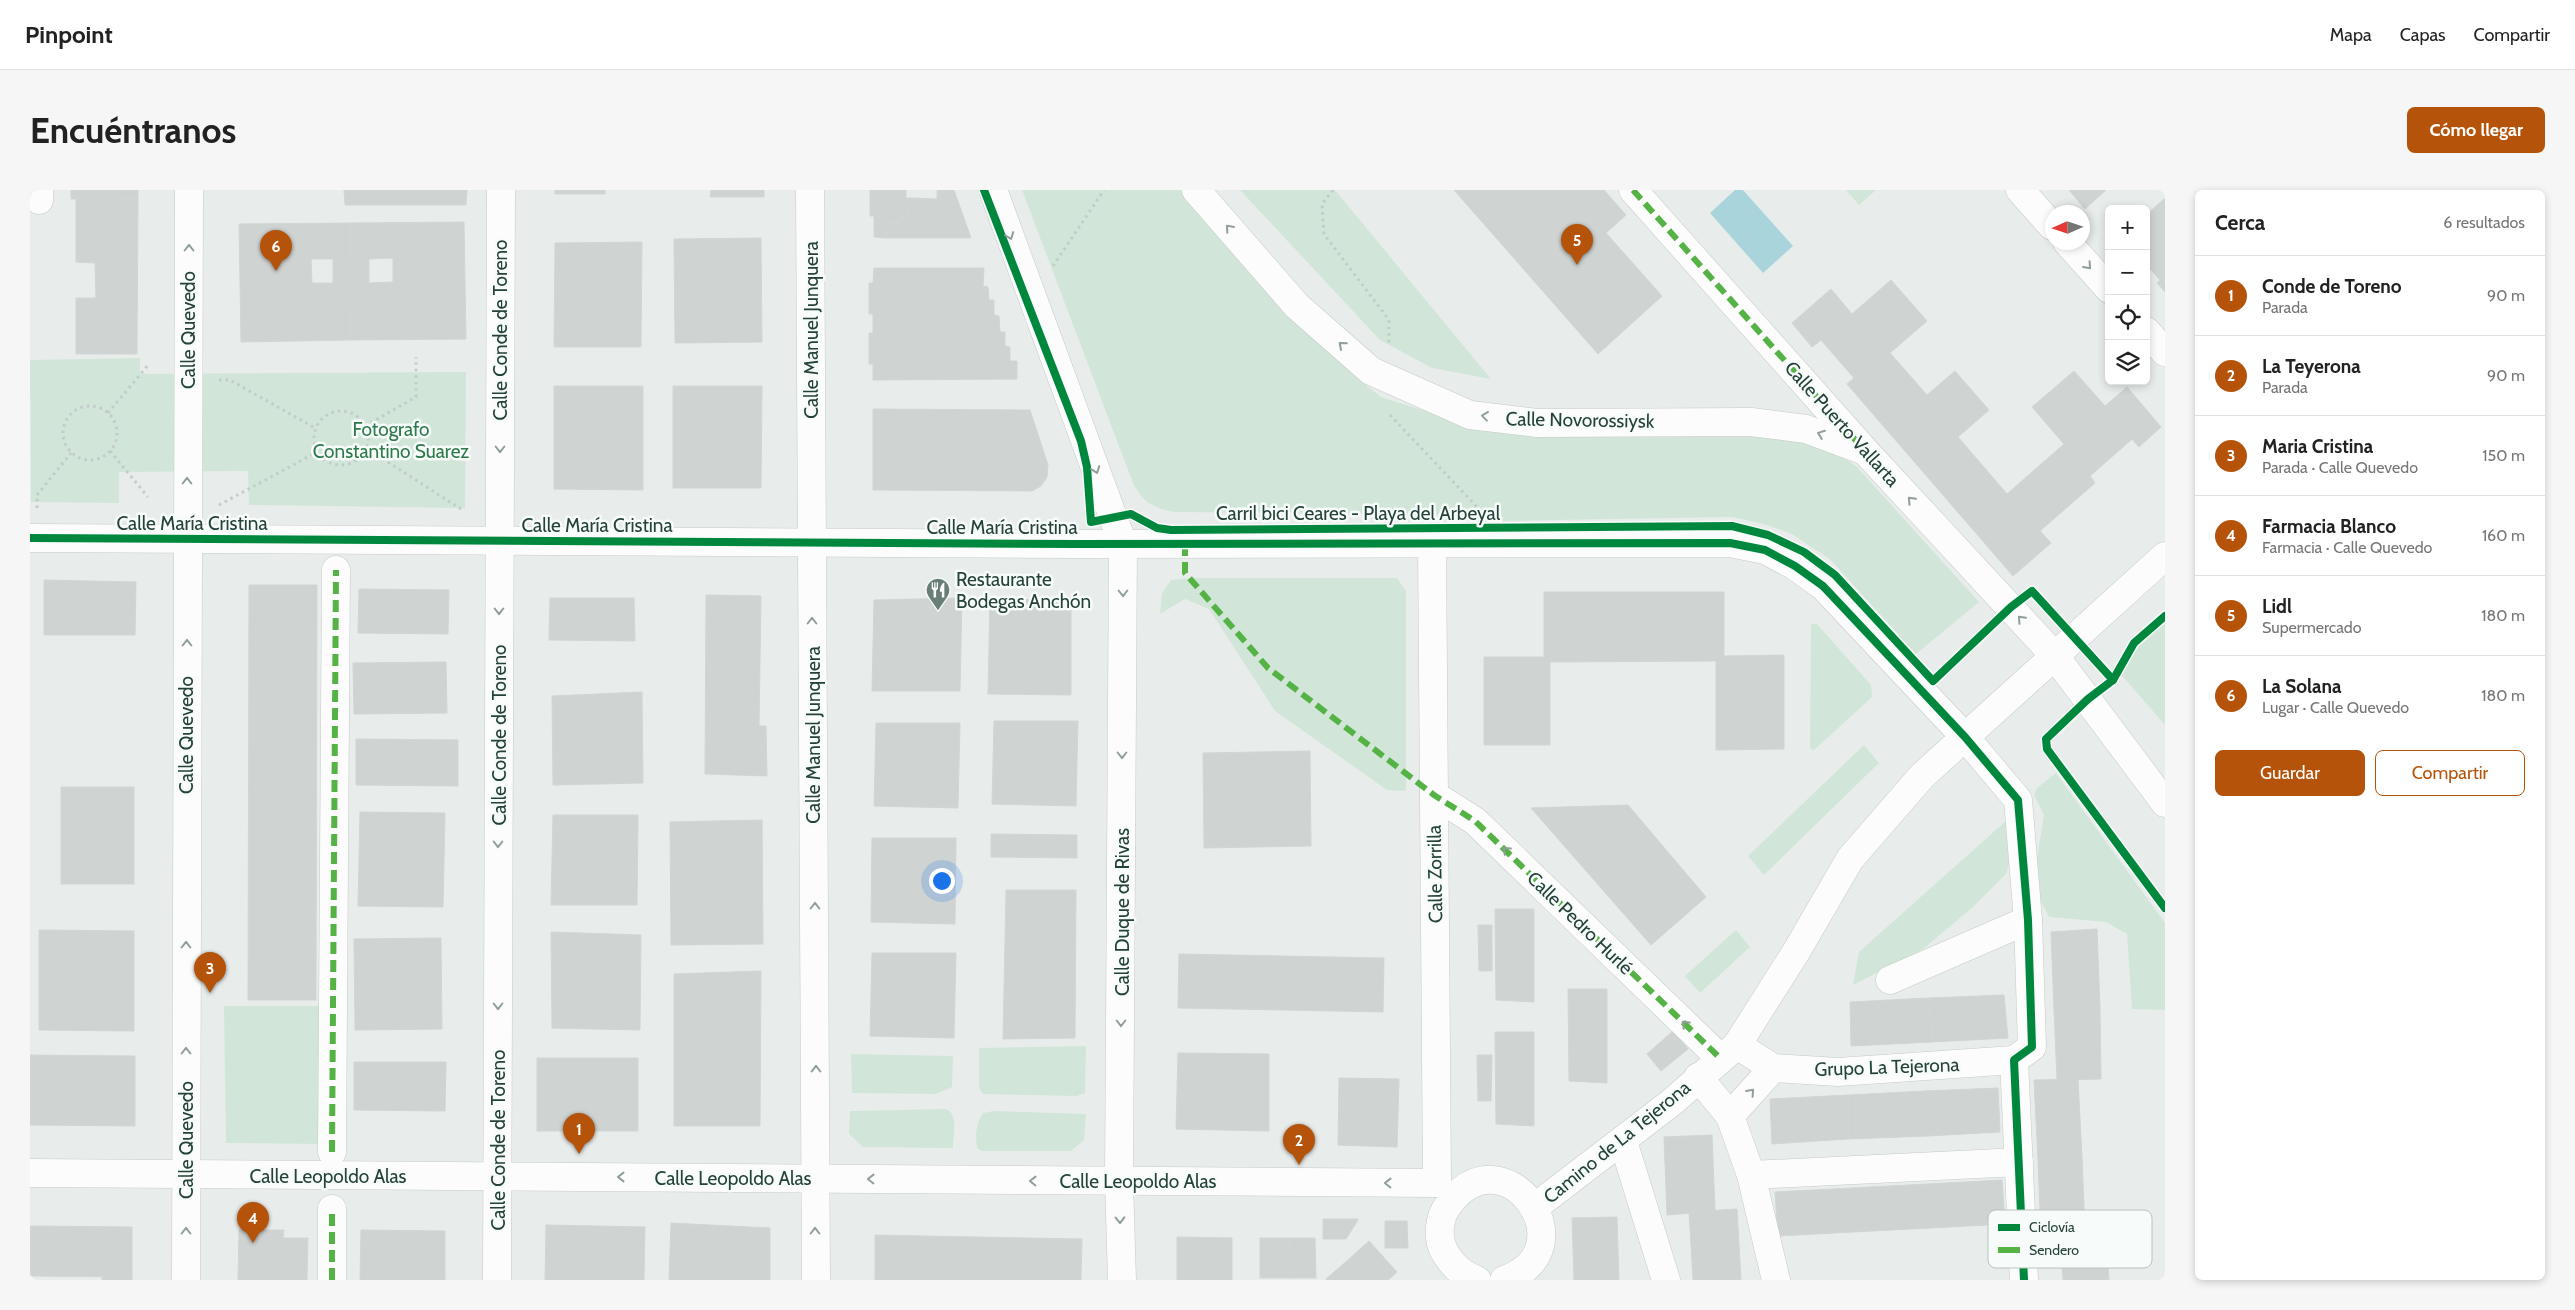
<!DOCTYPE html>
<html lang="es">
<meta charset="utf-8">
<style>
:root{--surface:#fff;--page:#f6f6f6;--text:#222;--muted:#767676;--line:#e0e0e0;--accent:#b45309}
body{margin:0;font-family:Cabin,sans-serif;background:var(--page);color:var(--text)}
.controls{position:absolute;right:15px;top:15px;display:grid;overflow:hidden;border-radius:8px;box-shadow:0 2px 8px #0003}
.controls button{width:45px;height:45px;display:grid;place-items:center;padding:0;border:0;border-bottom:1px solid var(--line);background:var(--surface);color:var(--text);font:25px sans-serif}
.compass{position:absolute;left:2015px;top:15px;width:45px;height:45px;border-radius:50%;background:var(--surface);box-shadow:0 2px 8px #0003;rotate:267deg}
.you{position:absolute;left:911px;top:690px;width:18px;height:18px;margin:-12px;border:4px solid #fff;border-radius:50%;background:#1a73e8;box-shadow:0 0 0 8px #1a73e833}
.badge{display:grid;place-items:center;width:32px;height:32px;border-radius:50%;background:var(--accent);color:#fff;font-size:16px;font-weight:700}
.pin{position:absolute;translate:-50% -41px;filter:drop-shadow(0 1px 2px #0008)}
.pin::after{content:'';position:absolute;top:26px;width:18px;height:15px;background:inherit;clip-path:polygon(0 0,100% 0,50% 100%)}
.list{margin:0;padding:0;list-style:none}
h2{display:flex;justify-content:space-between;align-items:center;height:65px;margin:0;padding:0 20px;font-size:21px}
h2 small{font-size:16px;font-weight:400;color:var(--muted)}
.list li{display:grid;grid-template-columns:32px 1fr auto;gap:15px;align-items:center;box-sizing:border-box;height:80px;padding:0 20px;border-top:1px solid var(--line)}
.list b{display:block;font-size:19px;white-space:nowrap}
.list p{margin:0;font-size:16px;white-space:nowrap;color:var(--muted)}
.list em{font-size:16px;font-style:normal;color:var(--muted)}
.actions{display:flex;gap:10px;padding:15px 20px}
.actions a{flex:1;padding:11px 0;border:1px solid var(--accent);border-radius:8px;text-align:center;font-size:18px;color:var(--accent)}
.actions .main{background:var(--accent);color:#fff}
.icon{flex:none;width:28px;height:28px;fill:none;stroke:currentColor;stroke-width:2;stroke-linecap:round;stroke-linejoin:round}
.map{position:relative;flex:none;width:2135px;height:1090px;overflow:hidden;border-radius:8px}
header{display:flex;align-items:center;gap:30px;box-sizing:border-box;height:70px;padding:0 25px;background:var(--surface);border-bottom:1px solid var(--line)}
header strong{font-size:24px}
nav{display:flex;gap:28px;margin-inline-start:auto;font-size:18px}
.intro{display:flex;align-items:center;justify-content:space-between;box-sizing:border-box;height:120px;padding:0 30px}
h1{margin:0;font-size:35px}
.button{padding:12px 22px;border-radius:8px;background:var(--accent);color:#fff;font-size:18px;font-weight:700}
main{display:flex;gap:30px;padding:0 30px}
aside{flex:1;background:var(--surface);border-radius:8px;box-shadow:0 2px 8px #0003}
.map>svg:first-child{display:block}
.green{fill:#d1e6d8}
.water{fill:#a9d4db}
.building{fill:#cfd4d2;stroke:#d1d6d4;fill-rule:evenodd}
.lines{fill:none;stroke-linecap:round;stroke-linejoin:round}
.minor-casing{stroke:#c5cac8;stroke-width:29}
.path{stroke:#c3ccca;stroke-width:3;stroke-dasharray:2.5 4;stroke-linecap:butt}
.minor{stroke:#fcfcfc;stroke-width:28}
.quiet{stroke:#55b346;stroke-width:6;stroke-dasharray:12 6;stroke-linecap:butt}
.cycleway-casing{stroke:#f7fbf9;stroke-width:11}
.cycleway{stroke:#00873e;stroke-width:8}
.oneway{stroke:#909f9b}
.labels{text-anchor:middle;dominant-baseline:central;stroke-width:5;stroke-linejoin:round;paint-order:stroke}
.street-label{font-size:19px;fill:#24423a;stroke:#f7fbf9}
.park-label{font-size:19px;fill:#2d7a4b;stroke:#f7fbf9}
.poi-label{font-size:19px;fill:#24423a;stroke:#f7fbf9;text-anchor:start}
.key{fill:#f7fbf9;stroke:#b8c4c0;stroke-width:1}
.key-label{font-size:14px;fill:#24423a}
</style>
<header>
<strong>Pinpoint</strong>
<nav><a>Mapa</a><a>Capas</a><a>Compartir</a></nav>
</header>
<div class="intro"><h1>Encuéntranos</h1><a class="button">Cómo llegar</a></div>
<main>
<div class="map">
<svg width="2135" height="1090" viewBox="0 0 2135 1090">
<rect width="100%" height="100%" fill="#e8edeb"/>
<g class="green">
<path d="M992,0h158l177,188 24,19 91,29 110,11 150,-2 75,5 27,11 23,16 122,135 -63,52 -85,-94 -39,-26 -28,-10 -32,-7 -241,4 -1,-6 -315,-3c-20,-3 -33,-10 -42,-29z"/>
<polygon points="1210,0 1305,0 1461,189 1402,178 1350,150"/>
<polygon points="1816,0 1846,0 1829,15"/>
<polygon points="110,168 110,184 436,182 435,318 219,315 218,281 89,282 89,313 1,312 0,170"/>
<polygon points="1161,388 1367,388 1376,401 1376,601 1357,600 1245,521 1179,419 1155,409 1130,424 1132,403 1141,390"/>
<polygon points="2135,429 2135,535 2089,482 2104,453"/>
<polygon points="1781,434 1787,434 1841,495 1842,507 1783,561 1780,557"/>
<polygon points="1834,555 1849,573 1734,685 1718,666"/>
<polygon points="2026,583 2135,733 2135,820 2102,819 2097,744 2076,732 2019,727 2006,702 2005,680 2014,625 2004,605 2007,598"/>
<polygon points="1976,631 1981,668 1976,684 1943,717 1893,759 1823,795 1829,762"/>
<polygon points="1706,740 1720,757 1670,803 1655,786"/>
<polygon points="194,816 297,816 295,954 196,953"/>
<polygon points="1056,856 1055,903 1047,906 953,904 949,898 949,858"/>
<polygon points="821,864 923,866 922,897 906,904 822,903"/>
<path d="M916,919c13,5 7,27 7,39l-90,-1 -14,-13 1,-23z"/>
<path d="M964,921l92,3 -2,26 -13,11h-89l-5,-3c-2,-13 -1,-24 6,-35z"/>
</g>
<polygon class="water" points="1705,0 1713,0 1763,56 1733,83 1680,23"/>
<g class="building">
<rect x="41" y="0" width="67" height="9"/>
<polygon points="314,0 437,0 436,15 315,15"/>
<rect x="525" y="0" width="50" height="4"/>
<polygon points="681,0 734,0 734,7 680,7"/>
<polygon points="840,0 876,0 876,8 884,8 884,14 877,15 877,28 870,28 870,33 856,33 856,48 844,47 844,26 840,26"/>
<polygon points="907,0 924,0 941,48 856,48 856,33 870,33 870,28 877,28 877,15 884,14 884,8 907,9"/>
<polygon points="1424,0 1574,0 1596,25 1576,43 1632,106 1568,164"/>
<polygon points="2039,0 2076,0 2055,19"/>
<polygon points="46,8 108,9 107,164 46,164 46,108 66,108 65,73 46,72"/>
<polygon points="2134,9 2135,11 2135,102 2127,93 2130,90 2116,74 2116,25"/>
<path d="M434,32l2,117 -115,1 -1,-117zM363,68v24l-24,1v-24z"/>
<path d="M320,33l1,117 -110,2 -2,-118zM281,69h22v24h-21z"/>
<polygon points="731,48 732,152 645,153 644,49"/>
<polygon points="612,52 611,157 524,157 525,53"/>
<polygon points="844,78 954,78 953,96 958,97 959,110 964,110 964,125 969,126 970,142 975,142 975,156 980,157 980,171 987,171 987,189 843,190 843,174 839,174 839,143 843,143 843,124 839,124 839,93 843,93"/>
<polygon points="1861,90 1897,131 1860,163 1897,205 1925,181 1959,220 1928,247 1977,304 2034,254 2002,217 2044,181 2075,216 2097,197 2131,237 2109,257 2102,249 2060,286 2065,293 2010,341 2021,353 1983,386 1817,194 1824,188 1791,150 1782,157 1762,133 1801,99 1822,124"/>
<polygon points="524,196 613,196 613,300 524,299"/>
<polygon points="643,196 732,196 731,298 643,298"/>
<polygon points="843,219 1000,220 1018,275 1017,287 1011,296 1002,301 843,300"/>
<polygon points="14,390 106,392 105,445 14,445"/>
<polygon points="219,395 287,395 286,810 218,810"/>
<polygon points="329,399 419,400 418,444 328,443"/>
<polygon points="1514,402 1694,402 1694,466 1754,465 1754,559 1686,560 1686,471 1520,472 1520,555 1454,555 1454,467 1514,467"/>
<polygon points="676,405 731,406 729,536 736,536 737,586 675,584"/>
<polygon points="520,408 604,408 605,451 519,450"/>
<polygon points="932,408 930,501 842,501 844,410"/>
<polygon points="1041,409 1041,505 958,504 960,410"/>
<polygon points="416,472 417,523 324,524 323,473"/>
<polygon points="612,502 613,593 523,595 522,506"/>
<polygon points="964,531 1048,531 1046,616 962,614"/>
<polygon points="846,533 930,533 928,618 844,616"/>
<polygon points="326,549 428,550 428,596 326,595"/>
<polygon points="1280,561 1281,656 1174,658 1173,563"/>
<rect x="31" y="597" width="73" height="97"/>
<polygon points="1598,615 1676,707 1621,755 1501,618"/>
<polygon points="330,622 415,623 413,717 328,716"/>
<polygon points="523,625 608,625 607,715 521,715"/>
<polygon points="732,630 733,754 641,755 640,632"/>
<polygon points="961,644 1047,645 1047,668 961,667"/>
<polygon points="842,648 926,648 925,734 841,732"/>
<polygon points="976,700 1046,700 1045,848 973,849"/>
<polygon points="1465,719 1504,719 1504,812 1466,810"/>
<polygon points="1448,735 1462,735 1462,781 1449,781"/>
<polygon points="2067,739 2070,818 2024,820 2021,742"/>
<polygon points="9,740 104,741 104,841 9,840"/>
<polygon points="521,742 611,745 610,840 522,838"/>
<polygon points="411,748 412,839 325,840 324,749"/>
<polygon points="842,763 926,763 924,848 840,846"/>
<polygon points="1149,764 1354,768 1353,822 1148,818"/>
<polygon points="731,781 730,936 644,936 644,784"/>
<polygon points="1538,799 1577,799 1577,893 1539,891"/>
<polygon points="1974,805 1978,848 1902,852 1899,808"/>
<polygon points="1899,808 1902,852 1821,856 1820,812"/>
<polygon points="2070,818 2071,889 2027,890 2024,820"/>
<polygon points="1643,841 1658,859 1631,881 1617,864"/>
<polygon points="1465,842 1504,842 1504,936 1466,934"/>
<polygon points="1148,863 1239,864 1239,941 1146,939"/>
<polygon points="0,865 105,866 105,936 0,935"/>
<polygon points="1447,865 1462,865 1461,911 1448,911"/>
<rect x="507" y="868" width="101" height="73"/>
<polygon points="324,872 416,872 415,921 324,920"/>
<polygon points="1309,888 1369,889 1367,957 1308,955"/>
<polygon points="2048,889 2052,968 2008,970 2004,890"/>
<polygon points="1968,898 1970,942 1898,946 1895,901"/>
<polygon points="1895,901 1898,946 1818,949 1818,905"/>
<polygon points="1818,905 1818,949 1742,954 1740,909"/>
<polygon points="1682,945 1685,1021 1637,1025 1634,947"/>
<polygon points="2052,968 2055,1042 2011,1046 2008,970"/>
<polygon points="1972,990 1975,1034 1900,1038 1898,994"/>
<polygon points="1898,994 1900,1038 1823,1042 1822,998"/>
<polygon points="1822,998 1823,1042 1748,1046 1745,1002"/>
<polygon points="1707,1019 1711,1090 1663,1090 1659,1022"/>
<polygon points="1587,1027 1589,1090 1544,1090 1542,1028"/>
<polygon points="1293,1029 1328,1029 1328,1030 1316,1049 1293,1049"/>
<polygon points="1355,1031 1377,1031 1378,1058 1355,1058"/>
<polygon points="641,1033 740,1038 740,1090 639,1090"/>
<polygon points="516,1035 615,1037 614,1090 515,1090"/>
<polygon points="0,1036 2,1036 1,1086 0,1086"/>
<polygon points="2,1036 102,1037 102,1087 1,1086"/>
<polygon points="209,1040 254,1040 253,1048 278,1048 277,1090 208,1090"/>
<polygon points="331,1040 415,1041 415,1090 330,1090"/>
<polygon points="2076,1040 2079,1090 2033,1090 2030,1045"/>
<polygon points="845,1045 1052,1049 1051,1090 845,1090"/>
<polygon points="1147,1047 1202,1048 1202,1090 1147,1090"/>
<polygon points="1230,1048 1259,1048 1261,1088 1230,1088"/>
<polygon points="1259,1048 1285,1048 1286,1088 1261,1088"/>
<polygon points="1339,1051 1367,1082 1358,1090 1337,1090 1318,1070"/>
<polygon points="1318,1070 1337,1090 1297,1090 1296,1089"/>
<polygon points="72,1086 102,1087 102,1090 72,1090"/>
</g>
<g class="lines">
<defs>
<g id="minor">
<polyline points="780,0 786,1090"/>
<polyline points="963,0 1093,354 1089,991 1092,1090"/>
<polyline points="1166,0 1267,116 1341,181 1440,225 1507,233 1721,232 1776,239 1832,260"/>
<polyline points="1603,0 1836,262 2024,465 2135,613"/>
<polyline points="1990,0 2022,36"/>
<polyline points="9,10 9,0"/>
<polyline points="2037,52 2079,99"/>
<polyline points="2116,141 2135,162"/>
<polyline points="0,348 1046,354 1700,353 1735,360 1765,376 1793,396 1935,547 1988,610 1998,730 2002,857 1984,870 1994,1090"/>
<polyline points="1402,353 1407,993"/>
<polyline points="1404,605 1445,631 1690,868"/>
<polyline points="1860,790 1998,730"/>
<polyline points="1707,855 1743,878 1808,882 1984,870"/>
<polyline points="1668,887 1700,926 1721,985 1746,1090"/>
<polyline points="1700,926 1743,878"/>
<polyline points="1593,951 1636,1090"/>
<polyline points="302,962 306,380"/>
<polyline points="0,983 1407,993"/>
<polyline points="1721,985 1989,972"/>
<polyline points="1505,1017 1642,912 1707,855 1766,762 1820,669 1892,586 2135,366"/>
<polyline points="156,1090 159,0"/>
<polyline points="302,1090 302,1019"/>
<polyline points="467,1090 471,0"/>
<path d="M1447,1090c-16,-6 -25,-15 -33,-29 -7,-13 -5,-33 3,-44 55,-81 146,42 57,73"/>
</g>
</defs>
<use href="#minor" class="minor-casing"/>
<g class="path">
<polyline points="1303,0 1292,14 1294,44 1359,130 1359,155"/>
<polyline points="1023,76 1074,0"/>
<polyline points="189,190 200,190 285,238"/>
<circle cx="60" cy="243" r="27"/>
<circle cx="311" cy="248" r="27"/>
<polyline points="78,223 119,174"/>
<polyline points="1360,225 1449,319 1450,323"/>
<polyline points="335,236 386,207 386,167"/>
<polyline points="336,258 431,319"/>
<polyline points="80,261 118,307"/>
<polyline points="189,315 287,262"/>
<polyline points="7,318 7,305 41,263"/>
</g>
<use href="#minor" class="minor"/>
<g class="quiet">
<polyline points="1603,0 1836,262"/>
<polyline points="1155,354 1155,383 1238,478 1404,605 1445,631 1690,868"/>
<polyline points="302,962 306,380"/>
<polyline points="302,1090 302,1019"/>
</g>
<defs>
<g id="cycleway">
<polyline points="954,0 1051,251 1057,277 1061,332 1101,324 1127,338 1141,340 1702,336 1738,345 1774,362 1805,385 1903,491 1981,417 2002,401 2083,490"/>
<polyline points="0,348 1046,354 1700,353 1735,360 1765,376 1793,396 1935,547 1988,610 1998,730 2002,857 1984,870 1994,1090"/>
<polyline points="2135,426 2104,453 2083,490 2058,509 2016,549 2017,559 2135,718"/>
</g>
</defs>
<use href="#cycleway" class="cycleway-casing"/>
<use href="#cycleway" class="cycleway"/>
</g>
<defs><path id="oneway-chevron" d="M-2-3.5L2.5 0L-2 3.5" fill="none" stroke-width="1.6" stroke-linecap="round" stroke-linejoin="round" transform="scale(1.25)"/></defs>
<g class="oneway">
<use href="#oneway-chevron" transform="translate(1199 38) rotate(-131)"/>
<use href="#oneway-chevron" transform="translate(980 46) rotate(69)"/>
<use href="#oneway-chevron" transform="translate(159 58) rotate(-90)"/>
<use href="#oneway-chevron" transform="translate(2058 76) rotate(48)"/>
<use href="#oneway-chevron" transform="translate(1312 155) rotate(-139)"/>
<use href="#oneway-chevron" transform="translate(1455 226) rotate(-173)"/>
<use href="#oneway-chevron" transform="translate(1791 244) rotate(-159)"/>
<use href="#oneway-chevron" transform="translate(470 259) rotate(90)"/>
<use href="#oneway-chevron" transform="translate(1066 280) rotate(70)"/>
<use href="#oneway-chevron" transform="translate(157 291) rotate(-90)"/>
<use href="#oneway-chevron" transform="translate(1881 310) rotate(-133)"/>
<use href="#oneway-chevron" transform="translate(1093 403) rotate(90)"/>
<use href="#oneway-chevron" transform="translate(469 421) rotate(90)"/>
<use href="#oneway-chevron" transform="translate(1991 429) rotate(-133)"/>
<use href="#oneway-chevron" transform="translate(782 431) rotate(-90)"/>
<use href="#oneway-chevron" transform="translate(157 453) rotate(-90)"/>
<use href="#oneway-chevron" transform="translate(1092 565) rotate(90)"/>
<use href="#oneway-chevron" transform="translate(468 654) rotate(90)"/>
<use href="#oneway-chevron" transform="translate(1476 660) rotate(-136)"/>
<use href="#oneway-chevron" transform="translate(785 716) rotate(-90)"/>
<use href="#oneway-chevron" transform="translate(156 755) rotate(-90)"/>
<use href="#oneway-chevron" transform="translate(468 816) rotate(90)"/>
<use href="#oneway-chevron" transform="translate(1091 833) rotate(90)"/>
<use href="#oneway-chevron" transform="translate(1655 834) rotate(-136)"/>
<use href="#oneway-chevron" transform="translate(156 861) rotate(-90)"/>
<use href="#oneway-chevron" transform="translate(786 879) rotate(-90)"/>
<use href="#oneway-chevron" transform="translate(1721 902) rotate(-48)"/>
<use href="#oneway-chevron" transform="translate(591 987) rotate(-180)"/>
<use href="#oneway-chevron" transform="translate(841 989) rotate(-179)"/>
<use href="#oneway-chevron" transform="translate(1003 991) rotate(-179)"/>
<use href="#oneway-chevron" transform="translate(1358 993) rotate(-179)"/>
<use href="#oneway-chevron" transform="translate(1090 1030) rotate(89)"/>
<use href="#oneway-chevron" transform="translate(156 1041) rotate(-90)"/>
<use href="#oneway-chevron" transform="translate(785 1041) rotate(-90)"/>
</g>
<defs>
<symbol id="restaurant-pin" viewBox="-11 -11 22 30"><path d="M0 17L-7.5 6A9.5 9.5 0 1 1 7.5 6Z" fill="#697e78" stroke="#f7fbf9"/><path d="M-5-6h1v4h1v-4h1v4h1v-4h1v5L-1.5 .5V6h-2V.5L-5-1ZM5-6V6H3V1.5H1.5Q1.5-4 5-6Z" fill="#fff"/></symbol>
</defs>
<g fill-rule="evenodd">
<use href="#restaurant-pin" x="894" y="386" width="28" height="38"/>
</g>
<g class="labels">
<g class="street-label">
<text transform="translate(158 140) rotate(-90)">Calle Quevedo</text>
<text transform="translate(470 140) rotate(-90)">Calle Conde de Toreno</text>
<text transform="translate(781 140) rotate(-90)">Calle Manuel Junquera</text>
<text transform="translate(1550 230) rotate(1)">Calle Novorossiysk</text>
<text transform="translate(1812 234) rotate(48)">Calle Puerto Vallarta</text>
<text x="1328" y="323">Carril bici Ceares - Playa del Arbeyal</text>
<text x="162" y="333">Calle María Cristina</text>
<text x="567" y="335">Calle María Cristina</text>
<text x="972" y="337">Calle María Cristina</text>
<text transform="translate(156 545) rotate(-90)">Calle Quevedo</text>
<text transform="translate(469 545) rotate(-90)">Calle Conde de Toreno</text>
<text transform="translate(783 545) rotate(-90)">Calle Manuel Junquera</text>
<text transform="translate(1405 684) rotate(-91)">Calle Zorrilla</text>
<text transform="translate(1092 722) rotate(-90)">Calle Duque de Rivas</text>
<text transform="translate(1550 733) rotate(44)">Calle Pedro Hurlé</text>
<text transform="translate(1857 877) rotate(-2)">Grupo La Tejerona</text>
<text transform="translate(156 950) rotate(-90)">Calle Quevedo</text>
<text transform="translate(468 950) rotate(-90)">Calle Conde de Toreno</text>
<text transform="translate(1587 952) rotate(-39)">Camino de La Tejerona</text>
<text x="298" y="986">Calle Leopoldo Alas</text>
<text x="703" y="988">Calle Leopoldo Alas</text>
<text x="1108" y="991">Calle Leopoldo Alas</text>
</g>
<g class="park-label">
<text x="361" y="239">Fotografo<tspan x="361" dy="22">Constantino Suarez</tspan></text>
</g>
<g class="poi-label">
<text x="926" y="389">Restaurante<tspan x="926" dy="22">Bodegas Anchón</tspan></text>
</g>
</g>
<rect x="1958" y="1020" width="164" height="58" rx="8" class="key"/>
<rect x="1968" y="1034" width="22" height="7" fill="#00873e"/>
<rect x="1968" y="1057" width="22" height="6" fill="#55b346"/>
<g class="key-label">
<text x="1999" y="1042">Ciclovía</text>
<text x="1999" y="1065">Sendero</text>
</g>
</svg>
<div class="controls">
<button>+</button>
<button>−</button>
<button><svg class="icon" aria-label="locate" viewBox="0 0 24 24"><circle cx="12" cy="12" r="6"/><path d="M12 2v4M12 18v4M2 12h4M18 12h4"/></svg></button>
<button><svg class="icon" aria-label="layers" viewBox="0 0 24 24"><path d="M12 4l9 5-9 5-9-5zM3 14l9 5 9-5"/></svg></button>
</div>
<svg class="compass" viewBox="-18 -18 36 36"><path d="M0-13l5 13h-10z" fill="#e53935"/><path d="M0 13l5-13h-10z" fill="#767676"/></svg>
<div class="you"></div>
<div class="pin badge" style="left:549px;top:964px">1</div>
<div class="pin badge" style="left:1269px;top:975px">2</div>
<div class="pin badge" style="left:180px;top:803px">3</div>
<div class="pin badge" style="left:223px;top:1053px">4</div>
<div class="pin badge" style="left:1547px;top:75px">5</div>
<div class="pin badge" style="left:246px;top:81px">6</div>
</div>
<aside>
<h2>Cerca<small>6 resultados</small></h2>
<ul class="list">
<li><span class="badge">1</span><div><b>Conde de Toreno</b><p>Parada</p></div><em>90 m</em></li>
<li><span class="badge">2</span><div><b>La Teyerona</b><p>Parada</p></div><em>90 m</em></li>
<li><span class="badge">3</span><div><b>Maria Cristina</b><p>Parada · Calle Quevedo</p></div><em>150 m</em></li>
<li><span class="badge">4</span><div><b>Farmacia Blanco</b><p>Farmacia · Calle Quevedo</p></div><em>160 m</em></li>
<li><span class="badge">5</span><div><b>Lidl</b><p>Supermercado</p></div><em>180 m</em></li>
<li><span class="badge">6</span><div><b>La Solana</b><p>Lugar · Calle Quevedo</p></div><em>180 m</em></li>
</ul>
<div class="actions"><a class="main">Guardar</a><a>Compartir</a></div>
</aside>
</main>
